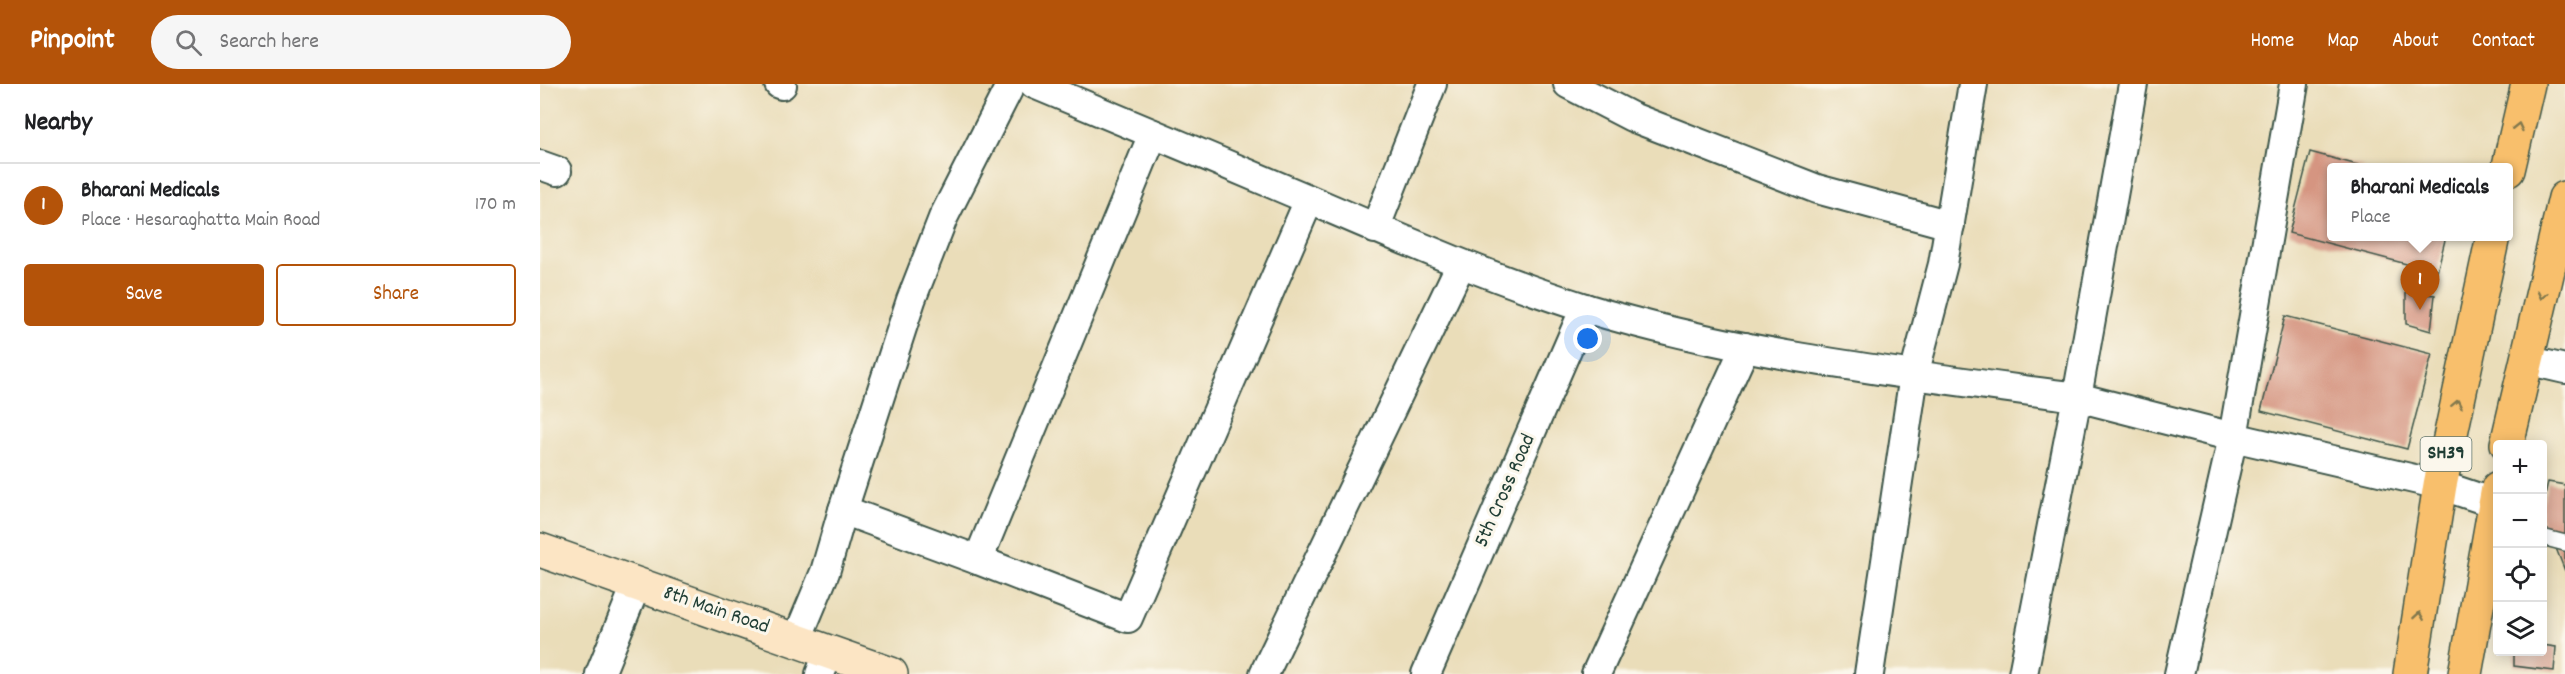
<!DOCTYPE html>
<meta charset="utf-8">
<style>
:root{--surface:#fff;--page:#f6f6f6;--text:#202124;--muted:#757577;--line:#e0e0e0;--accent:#b45309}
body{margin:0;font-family:Dekko,sans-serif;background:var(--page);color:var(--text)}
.controls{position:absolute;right:18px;bottom:18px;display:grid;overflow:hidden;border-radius:6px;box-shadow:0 3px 15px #0003}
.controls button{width:54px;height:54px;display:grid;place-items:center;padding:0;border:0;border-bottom:2px solid var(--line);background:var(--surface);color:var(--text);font:30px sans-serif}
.you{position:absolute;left:1048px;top:255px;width:21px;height:21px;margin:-15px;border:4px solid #fff;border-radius:50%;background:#1a73e8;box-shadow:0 0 0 9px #1a73e833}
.badge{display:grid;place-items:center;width:39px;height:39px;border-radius:50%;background:var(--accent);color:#fff;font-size:20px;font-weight:700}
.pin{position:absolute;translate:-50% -50px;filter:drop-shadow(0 2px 3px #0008)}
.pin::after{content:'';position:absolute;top:32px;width:21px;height:18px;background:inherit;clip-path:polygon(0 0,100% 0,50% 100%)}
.popup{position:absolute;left:1787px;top:79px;width:186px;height:78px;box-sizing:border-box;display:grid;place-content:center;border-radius:6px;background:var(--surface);filter:drop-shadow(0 2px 4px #0005);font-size:20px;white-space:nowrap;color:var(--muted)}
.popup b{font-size:22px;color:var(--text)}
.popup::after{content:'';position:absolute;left:50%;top:100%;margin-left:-12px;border:12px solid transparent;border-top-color:var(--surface)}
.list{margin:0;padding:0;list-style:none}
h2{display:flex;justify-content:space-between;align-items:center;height:78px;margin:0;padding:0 24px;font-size:26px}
h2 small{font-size:20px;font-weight:400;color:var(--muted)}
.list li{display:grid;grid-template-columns:39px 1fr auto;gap:18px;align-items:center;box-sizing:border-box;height:84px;padding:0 24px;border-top:2px solid var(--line)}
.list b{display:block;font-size:22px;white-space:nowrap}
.list p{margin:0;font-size:20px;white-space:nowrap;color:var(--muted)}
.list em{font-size:20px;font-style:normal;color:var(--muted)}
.actions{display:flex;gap:12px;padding:18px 24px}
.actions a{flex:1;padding:14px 0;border:2px solid var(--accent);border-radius:6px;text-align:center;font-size:21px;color:var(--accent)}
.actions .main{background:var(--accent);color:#fff}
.icon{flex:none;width:33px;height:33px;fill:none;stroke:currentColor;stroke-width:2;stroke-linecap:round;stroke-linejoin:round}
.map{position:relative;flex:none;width:2025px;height:590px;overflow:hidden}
header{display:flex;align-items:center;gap:36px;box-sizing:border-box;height:84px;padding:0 30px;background:var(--accent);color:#fff}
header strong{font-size:28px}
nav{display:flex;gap:33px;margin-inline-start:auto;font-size:21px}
.search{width:420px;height:54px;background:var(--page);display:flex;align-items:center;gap:15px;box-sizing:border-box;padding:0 21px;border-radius:33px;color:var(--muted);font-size:22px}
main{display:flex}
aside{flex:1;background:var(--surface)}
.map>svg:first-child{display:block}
.building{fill:#d59581}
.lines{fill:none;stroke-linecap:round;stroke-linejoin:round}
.lane-casing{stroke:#3d5548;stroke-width:18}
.street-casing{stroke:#3d5548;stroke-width:32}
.secondary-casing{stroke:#3d5548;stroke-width:36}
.primary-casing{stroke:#3d5548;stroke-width:36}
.lane{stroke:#fff;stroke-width:15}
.street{stroke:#fff;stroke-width:28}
.secondary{stroke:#fce5c4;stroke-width:33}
.primary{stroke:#f8bf6c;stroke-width:33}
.oneway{stroke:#81784d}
.labels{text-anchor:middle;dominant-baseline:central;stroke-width:6;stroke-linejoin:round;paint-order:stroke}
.shield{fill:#fbf7ec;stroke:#61756b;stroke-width:1.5}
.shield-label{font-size:20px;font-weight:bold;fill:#1f3d34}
.street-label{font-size:21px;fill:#1f3d34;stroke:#fbf7ec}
</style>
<header>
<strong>Pinpoint</strong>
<div class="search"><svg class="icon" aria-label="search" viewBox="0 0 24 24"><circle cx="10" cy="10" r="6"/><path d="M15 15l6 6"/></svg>Search here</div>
<nav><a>Home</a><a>Map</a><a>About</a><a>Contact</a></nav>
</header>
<main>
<aside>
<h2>Nearby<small></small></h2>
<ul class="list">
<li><span class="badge">1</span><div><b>Bharani Medicals</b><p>Place · Hesaraghatta Main Road</p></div><em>170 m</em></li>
</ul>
<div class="actions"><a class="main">Save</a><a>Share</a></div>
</aside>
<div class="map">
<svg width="2025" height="590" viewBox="0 0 2025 590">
<rect width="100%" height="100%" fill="#fbf7ec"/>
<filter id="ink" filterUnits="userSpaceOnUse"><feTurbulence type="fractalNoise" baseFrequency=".0167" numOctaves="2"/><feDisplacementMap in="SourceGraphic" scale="12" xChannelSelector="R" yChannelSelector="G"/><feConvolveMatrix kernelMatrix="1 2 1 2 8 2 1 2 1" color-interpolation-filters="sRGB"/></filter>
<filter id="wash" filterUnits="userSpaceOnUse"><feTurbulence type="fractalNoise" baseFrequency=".008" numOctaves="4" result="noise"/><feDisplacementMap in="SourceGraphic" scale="24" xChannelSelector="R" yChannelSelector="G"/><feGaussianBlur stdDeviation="1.35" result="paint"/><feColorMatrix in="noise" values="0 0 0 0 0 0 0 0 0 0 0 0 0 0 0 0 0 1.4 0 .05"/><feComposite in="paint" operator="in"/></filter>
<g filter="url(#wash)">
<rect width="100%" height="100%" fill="#eaddb9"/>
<g id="blocks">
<g class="building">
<polygon points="1770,68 1825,83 1792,83 1792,152 1906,152 1897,188 1749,149"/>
<polygon points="1866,208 1895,211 1891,247 1866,240"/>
<polygon points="1745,232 1892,270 1867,365 1721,327"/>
<polygon points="2008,398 2025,401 2025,454 2002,449 2002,423"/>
<polygon points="2014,459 2025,463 2025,487"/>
<polygon points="2002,561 2016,563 2014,587 1974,582 1974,568 2002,568"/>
</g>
</g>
</g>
<g filter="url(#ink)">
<use href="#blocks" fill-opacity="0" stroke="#3d5548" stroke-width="1.5"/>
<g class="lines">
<defs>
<polyline id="lane" points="2002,453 2025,459"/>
<g id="street">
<polyline points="239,0 242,1"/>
<path d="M494,0c91,38 183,76 274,115 91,39 182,79 277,109 158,48 328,67 492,89l56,-313"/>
<polyline points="1028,0 1092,33 1277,105 1410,141"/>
<polyline points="0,81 17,87"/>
<polyline points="835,145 892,0"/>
<polyline points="1986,276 2025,285"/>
<polyline points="303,426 438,476 613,50"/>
<polyline points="438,476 588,534 769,116"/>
<polyline points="257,555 285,488 303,426 371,216 403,134 471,0"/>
<polyline points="60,590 97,499"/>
<polyline points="280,590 289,568"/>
<polyline points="724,590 921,180"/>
<polyline points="886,590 1045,224"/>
<polyline points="1056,590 1205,263"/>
<polyline points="1329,590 1374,291 1403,180 1433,0"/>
<polyline points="1483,590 1537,313 1693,353 1754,0"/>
<polyline points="1639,590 1693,353 1900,401 1954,419"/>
</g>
<polyline id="secondary" points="0,466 351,590"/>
<g id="primary">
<polyline points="1968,86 1988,0"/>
<polyline points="1967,360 2025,114"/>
<polyline points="1870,590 1900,401 1953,152"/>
<polyline points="1925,590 1958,404"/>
</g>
</defs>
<use href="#lane" class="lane-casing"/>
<use href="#street" class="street-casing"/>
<use href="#secondary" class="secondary-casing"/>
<use href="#primary" class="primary-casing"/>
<use href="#lane" class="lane"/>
<use href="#street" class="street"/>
<use href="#secondary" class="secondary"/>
<use href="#primary" class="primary"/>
</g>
<defs><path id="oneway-chevron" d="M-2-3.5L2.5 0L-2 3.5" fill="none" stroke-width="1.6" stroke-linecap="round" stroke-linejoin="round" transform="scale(1.5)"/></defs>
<g class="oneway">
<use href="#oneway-chevron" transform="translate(1978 43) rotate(-77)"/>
<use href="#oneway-chevron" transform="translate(2002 211) rotate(103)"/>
<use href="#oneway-chevron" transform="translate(1917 320) rotate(-78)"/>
<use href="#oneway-chevron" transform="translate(1879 532) rotate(-81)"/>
</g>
</g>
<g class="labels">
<rect class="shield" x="1880.5" y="353" width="51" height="34" rx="4.5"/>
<g class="shield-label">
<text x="1906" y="370">SH39</text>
</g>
<g class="street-label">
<text transform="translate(966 407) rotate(-66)">5th Cross Road</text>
<text transform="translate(176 527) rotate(19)">8th Main Road</text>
</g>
</g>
</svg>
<div class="controls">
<button>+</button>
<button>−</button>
<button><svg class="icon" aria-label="locate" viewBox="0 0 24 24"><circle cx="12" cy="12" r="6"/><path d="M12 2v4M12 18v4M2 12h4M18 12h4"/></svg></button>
<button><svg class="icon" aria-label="layers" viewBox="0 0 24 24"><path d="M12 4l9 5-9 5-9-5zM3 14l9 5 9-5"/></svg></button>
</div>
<div class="you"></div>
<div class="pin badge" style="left:1880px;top:226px">1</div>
<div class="popup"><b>Bharani Medicals</b>Place</div>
</div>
</main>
